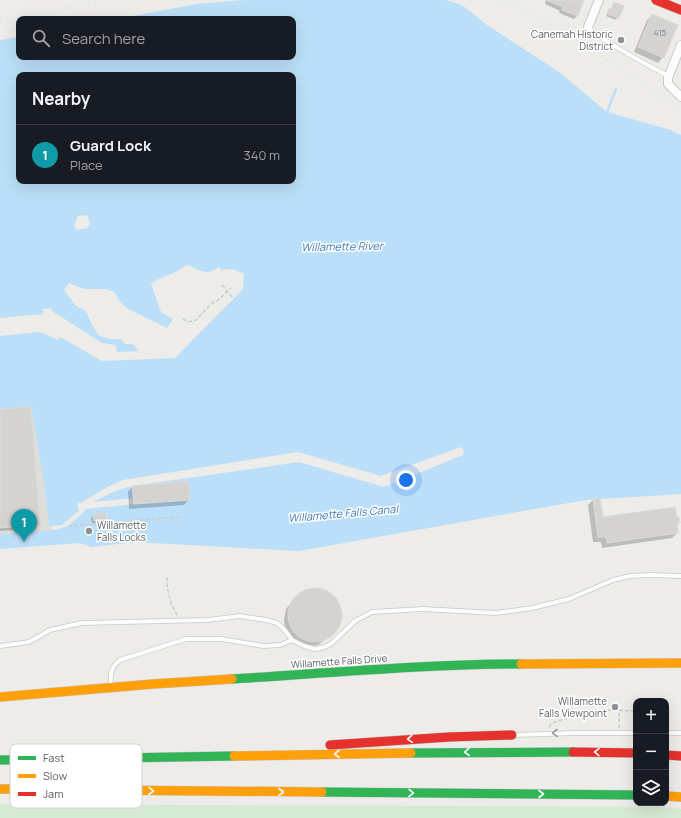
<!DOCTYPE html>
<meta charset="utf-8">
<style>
:root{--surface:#171b24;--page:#242831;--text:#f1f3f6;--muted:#9ea1a6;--line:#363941;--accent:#8f9294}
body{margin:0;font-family:Manrope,sans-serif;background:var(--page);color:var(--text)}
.controls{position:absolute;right:12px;bottom:12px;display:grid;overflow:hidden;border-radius:8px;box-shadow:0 4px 16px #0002}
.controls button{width:36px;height:36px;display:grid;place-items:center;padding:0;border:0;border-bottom:1px solid var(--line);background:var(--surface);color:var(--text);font:20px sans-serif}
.you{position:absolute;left:406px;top:480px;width:14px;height:14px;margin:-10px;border:3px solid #fff;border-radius:50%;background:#1a73e8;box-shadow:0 0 0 6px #1a73e833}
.badge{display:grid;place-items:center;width:26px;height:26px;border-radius:50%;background:var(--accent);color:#fff;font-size:13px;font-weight:700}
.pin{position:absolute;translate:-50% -33px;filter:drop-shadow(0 1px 2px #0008)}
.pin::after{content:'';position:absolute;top:21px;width:14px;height:12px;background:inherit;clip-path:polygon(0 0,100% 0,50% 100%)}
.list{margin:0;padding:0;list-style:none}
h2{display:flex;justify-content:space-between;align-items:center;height:52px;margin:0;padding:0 16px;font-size:17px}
h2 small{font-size:13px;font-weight:400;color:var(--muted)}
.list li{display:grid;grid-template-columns:26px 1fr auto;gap:12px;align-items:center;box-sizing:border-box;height:60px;padding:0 16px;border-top:1px solid var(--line)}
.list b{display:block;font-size:15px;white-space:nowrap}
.list p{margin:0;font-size:13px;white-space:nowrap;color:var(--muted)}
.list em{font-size:13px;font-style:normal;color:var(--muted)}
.icon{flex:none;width:22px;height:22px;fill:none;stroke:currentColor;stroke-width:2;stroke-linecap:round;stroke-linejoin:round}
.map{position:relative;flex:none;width:681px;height:818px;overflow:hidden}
.search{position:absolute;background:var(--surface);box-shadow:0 4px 16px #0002;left:16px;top:16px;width:280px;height:44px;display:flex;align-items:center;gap:10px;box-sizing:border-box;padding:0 14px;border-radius:8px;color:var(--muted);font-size:15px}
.panel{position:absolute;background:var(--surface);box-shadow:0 4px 16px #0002;left:16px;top:72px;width:280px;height:112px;border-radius:8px}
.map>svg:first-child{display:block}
.industrial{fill:#deddd9}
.green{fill:#d5ead3}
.water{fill:#bbdff8;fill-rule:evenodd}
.pier{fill:#edece8}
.shadow{fill:#0003}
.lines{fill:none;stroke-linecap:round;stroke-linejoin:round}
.stream{stroke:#bbdff8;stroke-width:2.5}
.building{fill:#d4d3d1;stroke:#dcdbd7}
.lane-casing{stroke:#c9c9c8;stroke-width:5.5}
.street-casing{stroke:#c9c9c8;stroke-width:10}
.fast-casing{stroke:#c9c9c8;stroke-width:10}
.slow-casing{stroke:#c9c9c8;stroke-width:10}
.jam-casing{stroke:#c9c9c8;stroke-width:10}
.path{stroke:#c9cecb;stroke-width:1.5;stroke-dasharray:4 2;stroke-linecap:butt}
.lane{stroke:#fcfcfc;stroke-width:4}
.street{stroke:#fcfcfc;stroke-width:8}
.fast{stroke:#30b455;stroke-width:9}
.slow{stroke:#ff9f0a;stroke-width:9}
.jam{stroke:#e5322d;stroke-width:9}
.rail{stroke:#e3e3e3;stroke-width:2.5;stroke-dasharray:1 5;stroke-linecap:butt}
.oneway{stroke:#95979a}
.oneway2{stroke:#fff}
.poi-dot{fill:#8f9294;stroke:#fff;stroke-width:1.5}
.labels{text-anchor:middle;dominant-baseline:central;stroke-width:3;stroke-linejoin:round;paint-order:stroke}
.number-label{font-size:8px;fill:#7c7f82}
.poi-label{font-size:10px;fill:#5d6166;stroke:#fff;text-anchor:end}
.street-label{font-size:10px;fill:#5d6166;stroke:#fff}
.water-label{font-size:11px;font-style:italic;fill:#3e7ab6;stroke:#fff}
.key{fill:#fff;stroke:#ced0d1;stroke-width:1}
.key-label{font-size:11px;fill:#5d6166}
</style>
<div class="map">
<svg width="681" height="818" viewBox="0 0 681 818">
<rect width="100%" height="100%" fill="#edece8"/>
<polygon class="industrial" points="31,407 44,484 49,526 52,526 52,530 0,534 0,409"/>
<polygon class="green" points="0,804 659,807 681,809 681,818 0,818"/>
<path class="water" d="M245,0h201l16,5 25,20 72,47 48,40 64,18 10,5v359l-95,6 -287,51 -165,-9 -42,5 -13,-4 -79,6v-15l52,-4v-4h-3l-5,-42 -13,-77 -31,2v-73l39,-4 9,3 10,5 2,-3 42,24 73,-3 68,-69 1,-15 -11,-5 -11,1 -3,-3c-11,9 -19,4 -30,-2 -7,2 -11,6 -17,9 -8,3 -14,5 -21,9l10,29 12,7 -6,9 -39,-19 -7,-6 -7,-11 -7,-3h-23l-15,-6 -5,7 11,15 11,6 6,14 7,11 11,3h11l4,5h8l6,7 -22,1 -1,-7 -14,-2 -50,-32 -1,-3 -8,1v5l-43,4v-278l19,-3v20h274v-38h-177l81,-15zM19,75h274v106h-274zM87,215l3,8 -2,5 -12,2 -2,-5 4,-9z"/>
<polygon class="pier" points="461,447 464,451 463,455 384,487 299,462 132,486 113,492 93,502 133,498 134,504 86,509 83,513 68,526 56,530 52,530 52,526 62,525 80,510 78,509 78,503 81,503 109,486 123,480 298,452 381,476"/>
<g class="shadow">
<polygon points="546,0 583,0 578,15 574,19 559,13 560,11 545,4"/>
<polygon points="615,3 623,7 616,20 606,16"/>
<polygon points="653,15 663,57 658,63 634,52 647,20"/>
<polygon points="0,410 39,524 35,528 0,531"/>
<polygon points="133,486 189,499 184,505 129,509 128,492"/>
<polygon points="599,499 603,518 679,523 676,525 677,533 672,538 602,548 601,542 593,542 588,505 593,500"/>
<polygon points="93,516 106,519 103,522 92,523 91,518"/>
<polygon points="313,589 322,590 333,596 339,605 341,612 340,623 335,632 318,645 307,647 296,643 285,630 284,619 286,609 291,603 306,591"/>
</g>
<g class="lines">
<polyline class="stream" points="607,112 616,89"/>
</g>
<g class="building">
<polygon points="546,0 584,0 578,16 562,10 563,7"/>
<polygon points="614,2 624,6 619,18 607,14 609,8 611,9"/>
<polygon points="652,14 678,25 664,58 638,47"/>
<polygon points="31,407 40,525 0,528 0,409"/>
<polygon points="188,481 190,500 134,504 132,486"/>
<polygon points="600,498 603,517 675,507 677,517 679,517 680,523 677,523 678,533 607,543 606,537 598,537 593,499"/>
<polygon points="106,513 107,519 94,521 93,515"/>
<circle cx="315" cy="615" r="27"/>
</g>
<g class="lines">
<defs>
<g id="lane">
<path d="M588,27c24,20 53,34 80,49"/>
<polyline points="0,646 29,642 50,630 82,623 208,620 240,616 266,620 277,623 284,629 292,640 304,646 315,649 325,647 332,643 355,621 372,612 423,609 495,613 511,611 532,608 569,599 613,580 630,576 650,575 681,576"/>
<path d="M111,687c-1,-12 -1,-19 9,-27l66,-21h35l42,7 17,-1 12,-5"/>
<polyline points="666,733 681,733"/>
<polyline points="514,735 575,733 636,733"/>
</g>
<g id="street">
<polyline points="588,27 599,0"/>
<polyline points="681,45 668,78 668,84 681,97"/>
</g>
<g id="fast">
<path d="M232,679c96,-6 193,-15 289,-15"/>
<polyline points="411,753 573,752"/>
<polyline points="0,760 234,756"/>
<polyline points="322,792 636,795"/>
</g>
<g id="slow">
<polyline points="521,664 681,663"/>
<polyline points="0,697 153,684 232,679"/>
<polyline points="234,756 411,753"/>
<polyline points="0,789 322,792"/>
<polyline points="666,796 681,797"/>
</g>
<g id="jam">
<polyline points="656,0 681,10"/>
<polyline points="330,745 449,737 512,735"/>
<polyline points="573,752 636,753"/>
<polyline points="666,755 681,756"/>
</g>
</defs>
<use href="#lane" class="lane-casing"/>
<use href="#street" class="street-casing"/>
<use href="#fast" class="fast-casing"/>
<use href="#slow" class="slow-casing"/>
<use href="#jam" class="jam-casing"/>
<g class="path">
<polyline points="222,285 233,298"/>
<polyline points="183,319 188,322 196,320 212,303 217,301 231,288"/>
<polyline points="68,526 179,517"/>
<path d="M167,577c0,15 3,27 11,39"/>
<path d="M584,717c10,-8 40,-8 52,-5"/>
<polyline points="619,717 619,711"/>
<polyline points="619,718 619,728"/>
<polyline points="549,727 552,723 568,718"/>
</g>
<use href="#lane" class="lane"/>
<use href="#street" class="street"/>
<use href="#fast" class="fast"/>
<use href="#slow" class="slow"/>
<use href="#jam" class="jam"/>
<g class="rail">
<path d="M502,0c65,27 119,73 179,108"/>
<polyline points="0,21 51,12 105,0"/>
</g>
</g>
<defs><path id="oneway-chevron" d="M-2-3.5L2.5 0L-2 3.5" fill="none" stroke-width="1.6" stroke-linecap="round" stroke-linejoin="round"/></defs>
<use class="oneway" href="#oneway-chevron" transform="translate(555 733) rotate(178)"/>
<g class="oneway2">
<use href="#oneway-chevron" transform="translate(410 739) rotate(176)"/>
<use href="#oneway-chevron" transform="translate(467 752) rotate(179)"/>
<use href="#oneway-chevron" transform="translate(597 752) rotate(-179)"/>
<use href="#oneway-chevron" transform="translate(337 754) rotate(179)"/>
<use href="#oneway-chevron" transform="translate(151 791) rotate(1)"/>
<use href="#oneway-chevron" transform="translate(281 792)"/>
<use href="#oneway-chevron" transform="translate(411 793) rotate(1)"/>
<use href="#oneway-chevron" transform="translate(541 794)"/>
</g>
<g class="poi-dot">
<circle cx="621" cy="40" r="4"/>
<circle cx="89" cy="531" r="4"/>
<circle cx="615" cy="707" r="4"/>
</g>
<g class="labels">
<g class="number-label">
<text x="660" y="32">415</text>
</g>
<g class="poi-label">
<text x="613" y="34">Canemah Historic<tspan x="613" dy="12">District</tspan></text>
<text x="97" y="525" text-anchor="start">Willamette<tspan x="97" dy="12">Falls Locks</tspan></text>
<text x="607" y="701">Willamette<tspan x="607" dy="12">Falls Viewpoint</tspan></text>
</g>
<g class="street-label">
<text transform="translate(339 661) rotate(-4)">Willamette Falls Drive</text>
</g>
<g class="water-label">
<text transform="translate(342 246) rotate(-1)">Willamette River</text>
<text transform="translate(343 513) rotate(-5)">Willamette Falls Canal</text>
</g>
</g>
<rect x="10" y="744" width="132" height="64" rx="6" class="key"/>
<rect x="18" y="756" width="18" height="4" fill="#30b455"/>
<rect x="18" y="774" width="18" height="4" fill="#ff9f0a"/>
<rect x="18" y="792" width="18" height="4" fill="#e5322d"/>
<g class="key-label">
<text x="43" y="762">Fast</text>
<text x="43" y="780">Slow</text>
<text x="43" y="798">Jam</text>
</g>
</svg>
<div class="controls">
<button>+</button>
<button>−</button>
<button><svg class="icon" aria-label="layers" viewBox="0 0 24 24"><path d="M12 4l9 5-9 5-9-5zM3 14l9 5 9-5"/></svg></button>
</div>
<div class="you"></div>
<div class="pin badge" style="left:24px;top:542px;background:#0f9aa8">1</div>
<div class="search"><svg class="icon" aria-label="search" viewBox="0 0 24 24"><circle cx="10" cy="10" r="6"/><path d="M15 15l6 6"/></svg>Search here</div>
<section class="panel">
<h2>Nearby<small></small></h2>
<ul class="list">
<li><span class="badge" style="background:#0f9aa8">1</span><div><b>Guard Lock</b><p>Place</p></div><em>340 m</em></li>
</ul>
</section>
</div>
